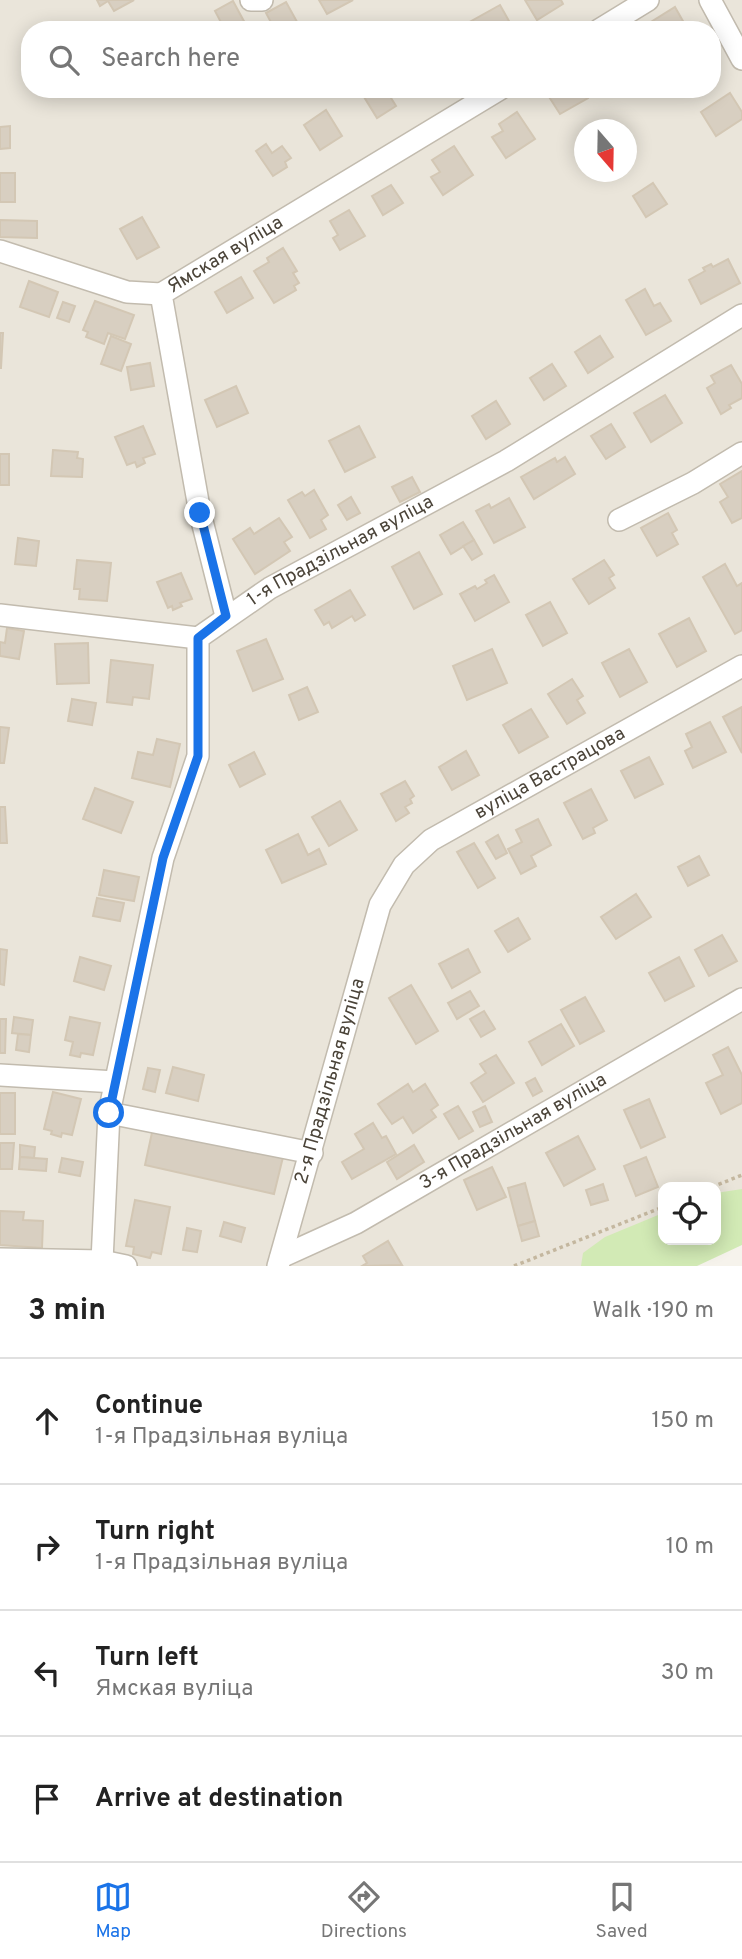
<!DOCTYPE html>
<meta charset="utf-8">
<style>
:root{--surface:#fff;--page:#f2f2f2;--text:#222;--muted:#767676;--line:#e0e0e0;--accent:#1a73e8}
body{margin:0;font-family:Overpass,sans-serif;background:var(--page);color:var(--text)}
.controls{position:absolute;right:21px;bottom:21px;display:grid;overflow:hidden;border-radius:14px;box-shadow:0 4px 18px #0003}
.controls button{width:63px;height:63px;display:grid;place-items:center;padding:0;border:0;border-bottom:2px solid var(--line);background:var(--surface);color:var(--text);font:35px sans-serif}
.compass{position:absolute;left:574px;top:119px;width:63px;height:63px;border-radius:50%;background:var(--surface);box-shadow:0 4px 18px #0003;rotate:160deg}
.stop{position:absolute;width:21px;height:21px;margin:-16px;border:5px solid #1a73e8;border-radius:50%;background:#fff}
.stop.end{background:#1a73e8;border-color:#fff;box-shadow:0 2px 7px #0008}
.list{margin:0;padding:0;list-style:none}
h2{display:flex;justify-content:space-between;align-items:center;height:91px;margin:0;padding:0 28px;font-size:30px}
h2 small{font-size:23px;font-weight:400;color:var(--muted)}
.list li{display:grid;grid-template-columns:46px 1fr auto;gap:21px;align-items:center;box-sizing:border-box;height:126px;padding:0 28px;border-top:2px solid var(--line)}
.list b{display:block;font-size:26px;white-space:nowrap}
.list p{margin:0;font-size:23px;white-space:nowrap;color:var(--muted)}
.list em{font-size:23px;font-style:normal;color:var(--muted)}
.icon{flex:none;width:38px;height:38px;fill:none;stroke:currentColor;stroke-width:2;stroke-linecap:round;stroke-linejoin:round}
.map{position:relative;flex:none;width:742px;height:1266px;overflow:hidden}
.search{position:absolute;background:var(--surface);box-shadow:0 4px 18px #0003;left:21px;right:21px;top:21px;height:77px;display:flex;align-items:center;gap:18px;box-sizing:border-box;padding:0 24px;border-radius:28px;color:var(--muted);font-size:26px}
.sheet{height:595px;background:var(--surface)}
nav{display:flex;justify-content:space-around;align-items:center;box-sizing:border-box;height:98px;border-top:2px solid var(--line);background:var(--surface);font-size:19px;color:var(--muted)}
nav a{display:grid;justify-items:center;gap:4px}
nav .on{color:var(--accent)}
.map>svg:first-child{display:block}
.residential{fill:#eae5da;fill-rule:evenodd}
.green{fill:#d2eab5}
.building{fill:#d8cfc1;stroke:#d3c7b4;stroke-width:2}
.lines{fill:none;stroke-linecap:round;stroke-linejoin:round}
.minor-casing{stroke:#c2bbae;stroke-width:24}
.path{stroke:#c4b79f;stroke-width:3.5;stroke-dasharray:3.5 3.5;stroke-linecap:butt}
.minor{stroke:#fff;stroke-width:21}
.route{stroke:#1a73e8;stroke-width:9}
.labels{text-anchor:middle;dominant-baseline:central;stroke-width:5;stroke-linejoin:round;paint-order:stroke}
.street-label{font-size:19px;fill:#4b4439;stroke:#fff}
</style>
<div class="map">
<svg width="742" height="1266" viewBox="0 0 742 1266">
<rect width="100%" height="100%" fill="#f6f3ec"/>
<path class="residential" d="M0,0h742v1223l-26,12v-48h-53v53l-12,26h-651zM30,30h682v59h-682zM584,130h42v42h-42z"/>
<polygon class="green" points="742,1189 742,1245 697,1266 581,1266 583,1253 605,1237 663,1213 663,1240 716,1240 716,1193"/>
<g class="building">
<polygon points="97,0 134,0 114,11 108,1 100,6"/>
<polygon points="319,0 353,0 327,14"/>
<polygon points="525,0 561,0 563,4 537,20"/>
<polygon points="233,1 246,25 238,30 225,30 215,11"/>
<polygon points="286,2 301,29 299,30 275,30 266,13"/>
<polygon points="500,5 514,30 472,30 468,23"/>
<polygon points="675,7 688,30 649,30 646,25"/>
<polygon points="366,89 396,89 398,93 391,98 396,106 377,118 361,92"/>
<polygon points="544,89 583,89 588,98 560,114"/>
<polygon points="730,93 742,112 742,119 716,136 701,112"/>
<polygon points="326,110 342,136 320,150 304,125"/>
<polygon points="517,112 535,139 506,158 492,137 503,131 499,124"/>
<polygon points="10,126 10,148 0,149 0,127"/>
<polygon points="266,144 272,153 282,146 291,158 285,162 287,167 273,176 256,151"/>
<polygon points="454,146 473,175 443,195 431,177 440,172 432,160"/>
<rect x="0" y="173" width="15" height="29"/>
<polygon points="653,183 667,204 646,217 633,196"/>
<polygon points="391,185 403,203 383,215 372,196"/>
<polygon points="349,210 365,236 340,250 333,238 338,235 330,221"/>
<polygon points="142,217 159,247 137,259 120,229"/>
<polygon points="0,220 37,221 37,238 0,237"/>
<polygon points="283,248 297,271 293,273 299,283 294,286 296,290 274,303 254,271 269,262 267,258"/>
<polygon points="728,259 740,283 701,304 689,280 705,271 703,268 711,264 713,267"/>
<polygon points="241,277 253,298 227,313 215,292"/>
<polygon points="29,281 58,292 49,317 20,307"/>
<polygon points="645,289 654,306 660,303 671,321 646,335 626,300"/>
<polygon points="95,301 134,315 125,339 108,333 104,344 86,337 88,332 83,330"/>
<polygon points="63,302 75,306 69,322 57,318"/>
<polygon points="0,333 3,333 1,368 0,368"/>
<polygon points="111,336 131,344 121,371 101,364"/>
<polygon points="600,336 613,357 588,373 575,352"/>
<polygon points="150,363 154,386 131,390 127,367"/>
<polygon points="552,364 566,386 544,400 530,378"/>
<polygon points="731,365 742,384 742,398 729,405 731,408 721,414 707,388 715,383 711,376"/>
<polygon points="236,386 248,413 217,427 205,400"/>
<polygon points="665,395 682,423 651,442 634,413"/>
<polygon points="496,401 510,424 486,439 472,416"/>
<polygon points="611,424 625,447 606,459 591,436"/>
<polygon points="143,426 155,454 143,458 145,463 137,467 135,462 127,465 115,437"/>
<polygon points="359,426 375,457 345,472 329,441"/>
<polygon points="53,450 78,452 77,458 83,459 82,477 51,476"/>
<rect x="0" y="454" width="9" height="31"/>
<polygon points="565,457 575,474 534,499 521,477 555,458 557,462"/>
<polygon points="742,471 742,518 732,523 720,502 728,497 720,484"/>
<polygon points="412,477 420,492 400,502 392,487"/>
<polygon points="314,490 328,515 321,520 326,529 310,538 288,500 302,492 305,496"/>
<polygon points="351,497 360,513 347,520 338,505"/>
<polygon points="509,498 525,527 494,543 476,511 489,504 491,508"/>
<polygon points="668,513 677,530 672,533 678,544 657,556 641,528"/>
<polygon points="279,518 292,537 284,542 290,551 255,574 233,539 250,528 254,534"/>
<polygon points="463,522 474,540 451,554 440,535"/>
<polygon points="18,538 39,541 36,566 15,564"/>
<polygon points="474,540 482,554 472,560 463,546"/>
<polygon points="419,552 442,594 414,609 392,567"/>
<polygon points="77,560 111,563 107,601 79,599 80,589 74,589"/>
<polygon points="604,560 614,575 609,578 615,588 589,604 573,579"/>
<polygon points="725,564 737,586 742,583 742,630 735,634 703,577"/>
<polygon points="181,573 192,599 180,603 182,606 173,610 172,606 168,608 157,582"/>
<polygon points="494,575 509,602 475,621 460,594 475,586 477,589 487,583 485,580"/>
<polygon points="350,590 365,615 355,621 352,616 332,628 329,622 324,625 315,610"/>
<polygon points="550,602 567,633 543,646 526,615"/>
<polygon points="689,618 706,651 677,667 659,634"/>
<polygon points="7,628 24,631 19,659 0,656 0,642 5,643"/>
<polygon points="266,639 283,679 253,691 237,651"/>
<polygon points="88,643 89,683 57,684 55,644"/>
<polygon points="492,649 507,683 467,700 453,666"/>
<polygon points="629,649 647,682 620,697 602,663"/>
<polygon points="111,660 153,665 149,699 133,697 132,705 107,702"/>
<polygon points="572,679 583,696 577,700 585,713 567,724 548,694"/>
<polygon points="307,687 318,712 299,720 289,695"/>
<polygon points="72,699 96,703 92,725 68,721"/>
<polygon points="742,707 742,753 723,717"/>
<polygon points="531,709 548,737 519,753 503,725"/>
<polygon points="710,722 726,752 693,768 685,751 692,747 686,734"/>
<polygon points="0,727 9,728 4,763 0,763"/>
<polygon points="157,739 180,744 170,787 132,778 138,752 153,755"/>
<polygon points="466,751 479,775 452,790 439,767"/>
<polygon points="254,752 265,774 240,787 229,765"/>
<polygon points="649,757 663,784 635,798 621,771"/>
<polygon points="405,781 414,796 410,799 412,803 405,807 409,813 396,821 381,794"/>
<polygon points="95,788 133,802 121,833 83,819"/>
<polygon points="591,789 607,820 593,828 595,833 583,839 564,803"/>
<polygon points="340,801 357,830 329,846 312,817"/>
<polygon points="0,807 5,807 7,843 0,843"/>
<polygon points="538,819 551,845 531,856 536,866 521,874 508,849 522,842 516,830"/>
<polygon points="298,834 308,855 319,849 326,864 282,883 266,850"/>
<polygon points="498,835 507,853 496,859 486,842"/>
<polygon points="474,843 495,878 478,888 457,852"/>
<polygon points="699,856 709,875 688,886 678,867"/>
<polygon points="104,870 139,877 134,901 99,895"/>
<polygon points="636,894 651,917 616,939 601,917"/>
<polygon points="97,898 124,903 120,921 93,916"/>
<polygon points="518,918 530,939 508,952 495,931"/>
<polygon points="722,935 737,961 709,976 695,950"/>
<polygon points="0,949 7,950 4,985 0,984"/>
<polygon points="468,949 480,972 452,988 439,964"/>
<polygon points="80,957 111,966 104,990 74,981"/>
<polygon points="679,957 694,986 665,1001 649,973"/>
<polygon points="411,985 438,1031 416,1044 389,998"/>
<polygon points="470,991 479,1006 457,1019 448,1003"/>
<polygon points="585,997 604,1031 580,1044 561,1010"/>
<polygon points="484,1011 495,1029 481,1037 470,1019"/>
<polygon points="14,1017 33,1020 31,1035 12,1033"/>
<polygon points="70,1017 100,1023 93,1055 81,1053 80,1057 70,1055 73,1042 65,1040"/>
<polygon points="0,1019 6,1019 5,1053 0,1053"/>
<polygon points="561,1024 574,1046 542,1065 529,1042"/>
<polygon points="18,1034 31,1035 29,1052 16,1050"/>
<polygon points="728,1047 742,1075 742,1103 721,1114 706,1083 723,1075 713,1055"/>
<polygon points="496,1055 514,1083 483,1102 471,1083 486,1073 480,1064"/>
<polygon points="173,1067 204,1075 198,1101 166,1093"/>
<polygon points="148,1068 160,1070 155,1092 143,1089"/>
<polygon points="535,1078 542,1091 533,1096 526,1083"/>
<polygon points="408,1084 413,1092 425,1084 438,1105 431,1110 436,1117 413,1133 403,1117 392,1124 378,1104"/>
<polygon points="53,1092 81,1099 72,1135 62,1133 61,1137 51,1134 52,1131 44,1129"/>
<rect x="0" y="1093" width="15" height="41"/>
<polygon points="649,1099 665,1137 641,1148 624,1110"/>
<polygon points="458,1106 473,1131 459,1139 444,1114"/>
<polygon points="485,1106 492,1122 480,1127 473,1112"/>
<polygon points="373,1123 382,1138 386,1136 396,1154 352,1179 342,1162 364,1149 355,1134"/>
<polygon points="153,1128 283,1157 274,1194 145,1165"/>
<polygon points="578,1136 595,1169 564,1186 546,1153"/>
<polygon points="0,1143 14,1143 12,1169 0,1169"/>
<polygon points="20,1145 35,1147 34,1158 20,1157"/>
<polygon points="414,1145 424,1162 397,1179 387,1162"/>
<polygon points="20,1157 47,1159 46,1171 19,1169"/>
<polygon points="646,1157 658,1187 636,1196 624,1166"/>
<polygon points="62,1158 83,1162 80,1176 59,1172"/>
<polygon points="492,1167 506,1197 477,1210 464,1180"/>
<polygon points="525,1183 535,1221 518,1226 508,1188"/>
<polygon points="603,1184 608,1200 591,1205 586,1190"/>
<polygon points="135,1200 170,1207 161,1254 152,1252 150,1258 133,1254 134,1247 126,1246"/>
<polygon points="0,1211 24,1212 23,1220 43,1221 42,1248 0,1245"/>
<polygon points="535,1221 539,1236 522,1241 518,1226"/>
<polygon points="224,1222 245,1228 241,1242 220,1236"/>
<polygon points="187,1228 201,1231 197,1252 183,1250"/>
<polygon points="388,1241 402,1265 362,1266 367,1263 363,1256"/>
</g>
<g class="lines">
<defs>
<g id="minor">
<polyline points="251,0 262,0"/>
<polyline points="710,0 742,59"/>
<polyline points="599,30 648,0"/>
<polyline points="0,251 127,292 161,294"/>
<polyline points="619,520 693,483 742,453"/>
<polyline points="0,615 198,638"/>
<path id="s1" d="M226,616l-26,-103 -39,-219 339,-205"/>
<polyline points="0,1075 115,1082"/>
<polyline points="109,1113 312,1153"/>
<path id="s2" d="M281,1257l75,-34 386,-224"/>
<polyline points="0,1259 102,1261 126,1266"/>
<path id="s3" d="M102,1261l7,-148 54,-255 35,-102v-118l72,-50 236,-127 236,-146"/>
<path id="s4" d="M278,1266l102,-361 24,-40 27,-25 311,-174"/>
</g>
</defs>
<use href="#minor" class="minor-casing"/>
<g class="path">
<polyline points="712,1187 742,1175"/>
<polyline points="514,1266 663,1207"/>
</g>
<use href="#minor" class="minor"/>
</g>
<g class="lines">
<polyline class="route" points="109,1113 163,858 198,756 198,638 226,616 200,513"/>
</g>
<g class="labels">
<g class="street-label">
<text stroke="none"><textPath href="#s1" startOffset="404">Ямская вуліца</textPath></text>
<text stroke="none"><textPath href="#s3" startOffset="802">1-я Прадзільная вуліца</textPath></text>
<text stroke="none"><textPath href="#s4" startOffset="595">вуліца Вастрацова</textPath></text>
<text stroke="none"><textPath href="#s4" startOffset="192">2-я Прадзільная вуліца</textPath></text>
<text stroke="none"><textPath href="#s2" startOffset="264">3-я Прадзільная вуліца</textPath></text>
</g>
</g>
</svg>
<div class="controls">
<button><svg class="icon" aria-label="locate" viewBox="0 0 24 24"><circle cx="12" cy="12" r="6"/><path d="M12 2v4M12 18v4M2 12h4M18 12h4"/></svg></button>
</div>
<svg class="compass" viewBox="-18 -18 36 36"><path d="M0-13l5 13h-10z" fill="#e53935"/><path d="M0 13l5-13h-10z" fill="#767676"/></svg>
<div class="stop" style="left:109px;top:1113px"></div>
<div class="stop end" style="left:200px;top:513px"></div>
<div class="search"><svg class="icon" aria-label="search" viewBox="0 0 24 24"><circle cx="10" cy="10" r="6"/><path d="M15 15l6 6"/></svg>Search here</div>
</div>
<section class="sheet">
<h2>3 min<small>Walk · 190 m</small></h2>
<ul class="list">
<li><svg class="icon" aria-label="ahead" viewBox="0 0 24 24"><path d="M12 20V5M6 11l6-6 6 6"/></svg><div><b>Continue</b><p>1-я Прадзільная вуліца</p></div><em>150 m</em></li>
<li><svg class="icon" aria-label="right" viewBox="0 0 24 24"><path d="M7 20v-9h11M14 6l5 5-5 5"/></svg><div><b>Turn right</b><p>1-я Прадзільная вуліца</p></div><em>10 m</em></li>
<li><svg class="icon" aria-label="left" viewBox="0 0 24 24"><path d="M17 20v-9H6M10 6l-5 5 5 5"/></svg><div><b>Turn left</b><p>Ямская вуліца</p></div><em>30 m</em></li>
<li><svg class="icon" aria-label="arrive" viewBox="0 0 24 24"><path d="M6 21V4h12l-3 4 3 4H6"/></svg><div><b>Arrive at destination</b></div></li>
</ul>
</section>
<nav>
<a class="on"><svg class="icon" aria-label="map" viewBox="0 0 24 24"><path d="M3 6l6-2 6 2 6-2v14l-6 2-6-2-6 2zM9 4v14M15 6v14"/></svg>Map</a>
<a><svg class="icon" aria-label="directions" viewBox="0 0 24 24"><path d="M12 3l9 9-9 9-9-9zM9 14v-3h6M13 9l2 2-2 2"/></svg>Directions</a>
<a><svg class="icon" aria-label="saved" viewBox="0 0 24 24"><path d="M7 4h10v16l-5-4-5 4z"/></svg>Saved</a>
</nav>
